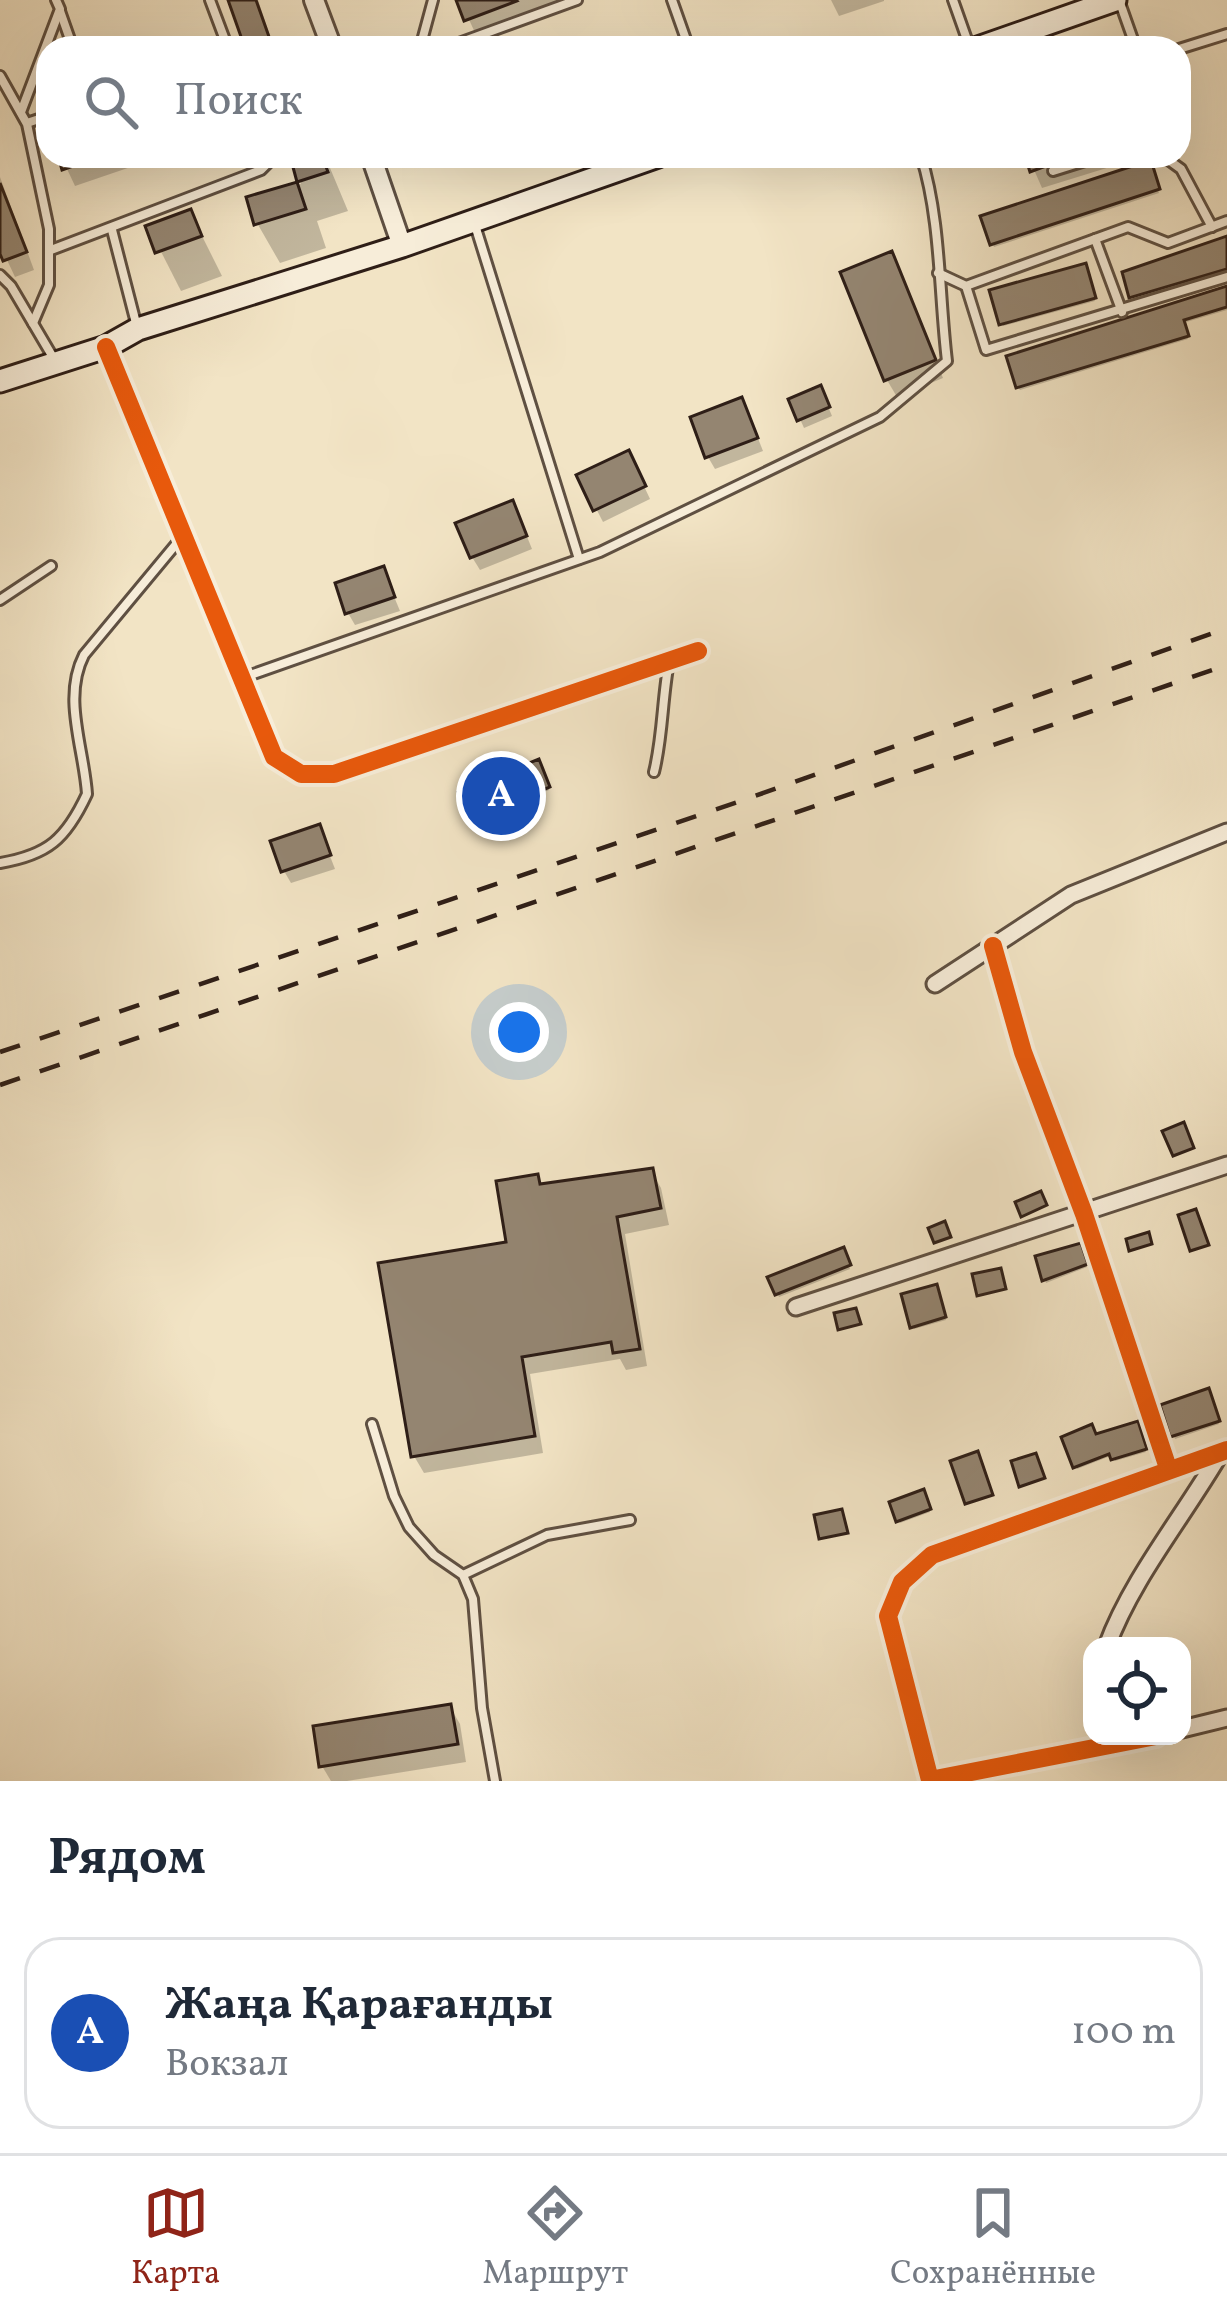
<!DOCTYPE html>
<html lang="ru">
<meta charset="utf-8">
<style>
:root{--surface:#fff;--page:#f6f6f7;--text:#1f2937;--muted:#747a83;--line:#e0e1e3;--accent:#8f2418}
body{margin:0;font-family:Vollkorn,serif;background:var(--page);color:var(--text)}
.controls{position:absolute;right:36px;bottom:36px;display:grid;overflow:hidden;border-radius:24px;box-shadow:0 12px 48px #0002}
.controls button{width:108px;height:108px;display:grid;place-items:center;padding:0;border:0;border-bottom:3px solid var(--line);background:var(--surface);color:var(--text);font:60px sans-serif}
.you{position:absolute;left:519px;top:1032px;width:42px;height:42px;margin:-30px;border:9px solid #fff;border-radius:50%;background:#1a73e8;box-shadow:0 0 0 18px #1a73e833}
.badge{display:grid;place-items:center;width:78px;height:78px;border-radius:50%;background:var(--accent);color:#fff;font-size:39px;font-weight:700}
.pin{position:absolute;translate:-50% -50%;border:6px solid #fff;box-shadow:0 3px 12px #0006}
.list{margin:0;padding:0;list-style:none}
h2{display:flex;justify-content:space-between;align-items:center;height:156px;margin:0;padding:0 48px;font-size:51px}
h2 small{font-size:39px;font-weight:400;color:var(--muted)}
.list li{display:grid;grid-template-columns:78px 1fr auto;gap:36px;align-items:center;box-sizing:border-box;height:192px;margin:0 24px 24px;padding:0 24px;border:3px solid var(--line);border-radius:36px}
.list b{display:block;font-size:45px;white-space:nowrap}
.list p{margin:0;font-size:39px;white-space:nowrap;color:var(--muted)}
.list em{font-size:39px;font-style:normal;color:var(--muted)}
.icon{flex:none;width:66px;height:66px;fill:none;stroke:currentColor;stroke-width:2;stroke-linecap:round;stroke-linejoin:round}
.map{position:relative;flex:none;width:1227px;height:1781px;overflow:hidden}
.search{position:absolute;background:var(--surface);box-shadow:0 12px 48px #0002;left:36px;right:36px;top:36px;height:132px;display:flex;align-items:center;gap:30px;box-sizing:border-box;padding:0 42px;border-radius:36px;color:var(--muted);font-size:45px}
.sheet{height:372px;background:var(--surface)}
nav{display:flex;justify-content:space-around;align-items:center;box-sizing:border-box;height:168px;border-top:3px solid var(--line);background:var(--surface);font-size:33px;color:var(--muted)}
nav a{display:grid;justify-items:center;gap:6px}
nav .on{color:var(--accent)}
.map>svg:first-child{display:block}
.shadow{fill:#0003}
.building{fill:#948571;stroke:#2e1e17;stroke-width:3}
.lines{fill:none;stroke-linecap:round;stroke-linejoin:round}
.service-casing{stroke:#5f5042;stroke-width:14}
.minor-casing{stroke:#5f5042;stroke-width:21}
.tertiary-casing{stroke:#5f5042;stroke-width:24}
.secondary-casing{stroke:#2e1e17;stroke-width:27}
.service{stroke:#f7edd9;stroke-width:8}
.minor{stroke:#f7edd9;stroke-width:15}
.tertiary{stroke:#f7edd9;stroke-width:18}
.secondary{stroke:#f7edd9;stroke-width:21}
.rail{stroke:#2e1e17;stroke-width:4.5;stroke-dasharray:21 21;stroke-linecap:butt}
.cycleway-casing{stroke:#f7edd9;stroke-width:26}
.cycleway{stroke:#e8590c;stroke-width:18}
</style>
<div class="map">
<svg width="1227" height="1781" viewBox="0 0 1227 1781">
<rect width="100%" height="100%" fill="#f2e4c5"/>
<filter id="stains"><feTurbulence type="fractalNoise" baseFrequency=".00167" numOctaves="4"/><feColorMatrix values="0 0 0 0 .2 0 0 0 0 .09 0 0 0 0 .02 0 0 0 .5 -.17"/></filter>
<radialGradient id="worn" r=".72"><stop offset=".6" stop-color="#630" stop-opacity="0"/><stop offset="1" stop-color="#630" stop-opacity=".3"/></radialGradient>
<g class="shadow">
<polygon points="231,0 258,0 274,48 249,48"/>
<polygon points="460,0 576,0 477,37"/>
<polygon points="831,0 884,0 884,1 839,16"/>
<polygon points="61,156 163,156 75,186"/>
<polygon points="293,156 325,156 348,211 317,221 326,248 280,263 257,223 249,199 301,184"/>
<polygon points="1028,156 1138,156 1139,158 1042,188"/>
<polygon points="1149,164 1159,193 994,247 984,218"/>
<polygon points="0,177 34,270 15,277 0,245"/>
<polygon points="190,212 222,276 181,291 149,228"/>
<polygon points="1227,239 1227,271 1134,299 1132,297"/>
<polygon points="1086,269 1095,301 1003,326 1002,324"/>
<polygon points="901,272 943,378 897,397 887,380"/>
<polygon points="1227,289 1227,310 1183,323 1188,339 1020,390 1018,387"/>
<polygon points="824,397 832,416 804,428 792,401"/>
<polygon points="748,413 763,451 715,469 708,457"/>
<polygon points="635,467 650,499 603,522 580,477"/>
<polygon points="519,517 532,549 480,570 472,557"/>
<polygon points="383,570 400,611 355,625 348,613"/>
<polygon points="537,763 549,790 474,821 462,793"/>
<polygon points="319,828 335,869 291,883 284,871"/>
<polygon points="651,1171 661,1188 669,1225 625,1234 647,1366 626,1370 620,1359 530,1374 543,1453 424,1473 414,1456 537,1177 542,1187"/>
<polygon points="1079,1246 1087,1267 1046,1283 1039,1258"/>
<polygon points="843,1251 850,1269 779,1297 771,1279"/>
<polygon points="937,1290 946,1320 914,1329 913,1327"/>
<polygon points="1207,1392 1219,1424 1175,1439 1164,1407"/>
<polygon points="1138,1428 1146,1452 1115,1461 1113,1455 1077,1469 1065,1438 1095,1438"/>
<polygon points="922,1493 930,1512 900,1523 892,1504"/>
<polygon points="450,1707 460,1724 466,1762 347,1781 331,1781 322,1766"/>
</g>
<g class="building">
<polygon points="228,0 256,0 273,48 245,48"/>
<polygon points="456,0 516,0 517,1 464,21"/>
<polygon points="58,156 96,156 96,158 62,170"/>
<polygon points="290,156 322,156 328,172 297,182"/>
<polygon points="1025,156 1070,156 1070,157 1030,172"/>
<polygon points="1151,160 1160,189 990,245 980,216"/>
<polygon points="297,182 306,209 254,225 246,197"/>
<polygon points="0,183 27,252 3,261 0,254"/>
<polygon points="191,209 202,236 155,253 145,226"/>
<polygon points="1227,236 1227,269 1129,298 1122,272"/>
<polygon points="892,251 936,360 884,381 840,272"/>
<polygon points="1086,263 1096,298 999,325 989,290"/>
<polygon points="1227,286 1227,307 1184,320 1189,336 1016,388 1006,356"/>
<polygon points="821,385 830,407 797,421 788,399"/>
<polygon points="742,397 758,438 705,458 690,417"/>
<polygon points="629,450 646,486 593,511 576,475"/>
<polygon points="513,500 527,536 470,558 455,523"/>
<polygon points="384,566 395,597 345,614 335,583"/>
<polygon points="539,759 550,787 470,820 458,792"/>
<polygon points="320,824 331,855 281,872 270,841"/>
<polygon points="1184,1122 1194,1148 1173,1156 1162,1131"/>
<polygon points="653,1168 661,1208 617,1217 640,1349 613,1353 611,1342 522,1357 535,1436 411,1457 378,1263 506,1242 496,1181 538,1174 540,1184"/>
<polygon points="1041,1191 1047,1205 1021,1217 1015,1202"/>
<polygon points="1196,1209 1209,1245 1190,1251 1178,1215"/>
<polygon points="945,1221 951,1237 934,1243 928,1228"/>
<polygon points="1149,1232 1152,1244 1129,1251 1126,1239"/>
<polygon points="1081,1243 1088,1264 1042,1281 1035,1256"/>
<polygon points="844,1247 851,1265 775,1295 767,1277"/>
<polygon points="1001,1268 1006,1289 977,1296 972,1274"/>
<polygon points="937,1284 946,1317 910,1328 901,1294"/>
<polygon points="856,1308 861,1324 838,1330 834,1313"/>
<polygon points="1209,1388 1220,1421 1170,1437 1160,1405"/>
<polygon points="1138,1421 1147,1449 1111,1460 1109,1454 1073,1468 1061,1437 1092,1424 1096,1434"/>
<polygon points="978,1451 993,1495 965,1504 950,1461"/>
<polygon points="1036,1453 1045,1478 1019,1487 1011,1461"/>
<polygon points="924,1489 931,1509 896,1522 889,1502"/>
<polygon points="842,1509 848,1533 819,1539 814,1515"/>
<polygon points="451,1704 458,1744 319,1767 313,1726"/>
</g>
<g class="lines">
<defs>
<g id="service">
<polyline points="210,0 228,48"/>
<polyline points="672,0 689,48"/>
<polyline points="953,0 970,48"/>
<polyline points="1119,0 1136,48"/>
<polyline points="60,11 73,48"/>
<polyline points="420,48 433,0"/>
<polyline points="445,48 577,0"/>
<polyline points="1179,49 1227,34"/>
<polyline points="0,76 27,124 49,229 49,285 33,323"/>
<polyline points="21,112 60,9 56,0"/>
<polyline points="27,123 48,116"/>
<polyline points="1163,156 1181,169 1212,227"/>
<polyline points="1053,171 1101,156"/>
<polyline points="474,222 579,559"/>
<polyline points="112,230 137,327"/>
<polyline points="1095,239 1122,312"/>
<polyline points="51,250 261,170 275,156"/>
<polyline points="938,273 966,286 1128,227 1168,243 1227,221"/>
<polyline points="0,275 11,286 54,359"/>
<polyline points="966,286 986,350 1227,277"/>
<polyline points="0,600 51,566"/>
<path d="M242,678l358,-126 280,-135 67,-56c-8,-66 -6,-142 -26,-205"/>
<path d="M654,772c9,-36 8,-73 15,-110"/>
<path d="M0,863c48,-8 66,-24 87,-69 -3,-46 -25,-96 -3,-139l98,-118"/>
<polyline points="372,1424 394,1496 409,1527 434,1555 463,1575 473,1599 482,1708 495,1781"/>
<polyline points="463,1575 547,1535 630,1520"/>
</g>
<g id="minor">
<polyline points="106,347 274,757 301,774 334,774 698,651"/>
<polyline points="993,946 1023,1052 1084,1214 1168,1468"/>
<polyline points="935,984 1071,895 1227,832"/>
<polyline points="796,1307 1227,1165"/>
<path d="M1107,1646c25,-68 77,-130 114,-194"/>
<polyline points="1182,1729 1227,1718"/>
<polyline points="1156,1736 930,1780 888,1616 902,1582 932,1555 1227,1450"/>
</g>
<g id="tertiary">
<polyline points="314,0 332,48"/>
<polyline points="371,156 402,246"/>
</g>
<g id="secondary">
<polyline points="978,48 1115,0"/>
<polyline points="0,381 106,347 138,329 402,246 658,156"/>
</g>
</defs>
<use href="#service" class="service-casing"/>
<use href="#minor" class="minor-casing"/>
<use href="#tertiary" class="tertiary-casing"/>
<use href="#secondary" class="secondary-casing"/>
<use href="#service" class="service"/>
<use href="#minor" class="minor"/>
<use href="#tertiary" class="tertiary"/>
<use href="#secondary" class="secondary"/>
<g class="rail">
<polyline points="0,1052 738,802 1227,628"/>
<polyline points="0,1085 1227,665"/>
</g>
<defs>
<g id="cycleway">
<polyline points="106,347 274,757 301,774 334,774 698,651"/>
<polyline points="993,946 1023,1052 1084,1214 1168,1468"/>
<polyline points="1156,1736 930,1780 888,1616 902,1582 932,1555 1227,1450"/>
</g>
</defs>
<use href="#cycleway" class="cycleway-casing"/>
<use href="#cycleway" class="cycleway"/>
</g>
<rect width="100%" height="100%" filter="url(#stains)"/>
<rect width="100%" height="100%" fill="url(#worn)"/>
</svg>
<div class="controls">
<button><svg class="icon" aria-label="locate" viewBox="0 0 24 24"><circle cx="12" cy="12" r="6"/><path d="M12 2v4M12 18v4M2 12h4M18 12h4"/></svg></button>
</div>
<div class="you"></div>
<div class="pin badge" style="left:501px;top:796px;background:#1a4fb4">A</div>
<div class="search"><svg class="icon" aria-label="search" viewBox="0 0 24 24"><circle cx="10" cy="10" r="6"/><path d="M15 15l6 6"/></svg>Поиск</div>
</div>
<section class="sheet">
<h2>Рядом<small></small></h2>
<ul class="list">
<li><span class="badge" style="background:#1a4fb4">A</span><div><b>Жаңа Қарағанды</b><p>Вокзал</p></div><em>100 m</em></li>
</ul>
</section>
<nav>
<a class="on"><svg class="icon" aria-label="map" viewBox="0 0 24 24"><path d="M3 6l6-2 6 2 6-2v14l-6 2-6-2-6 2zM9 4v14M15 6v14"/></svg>Карта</a>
<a><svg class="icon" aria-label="directions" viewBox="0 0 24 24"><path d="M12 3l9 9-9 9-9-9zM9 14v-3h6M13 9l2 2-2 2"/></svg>Маршрут</a>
<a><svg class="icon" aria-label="saved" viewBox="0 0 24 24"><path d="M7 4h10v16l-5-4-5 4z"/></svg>Сохранённые</a>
</nav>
